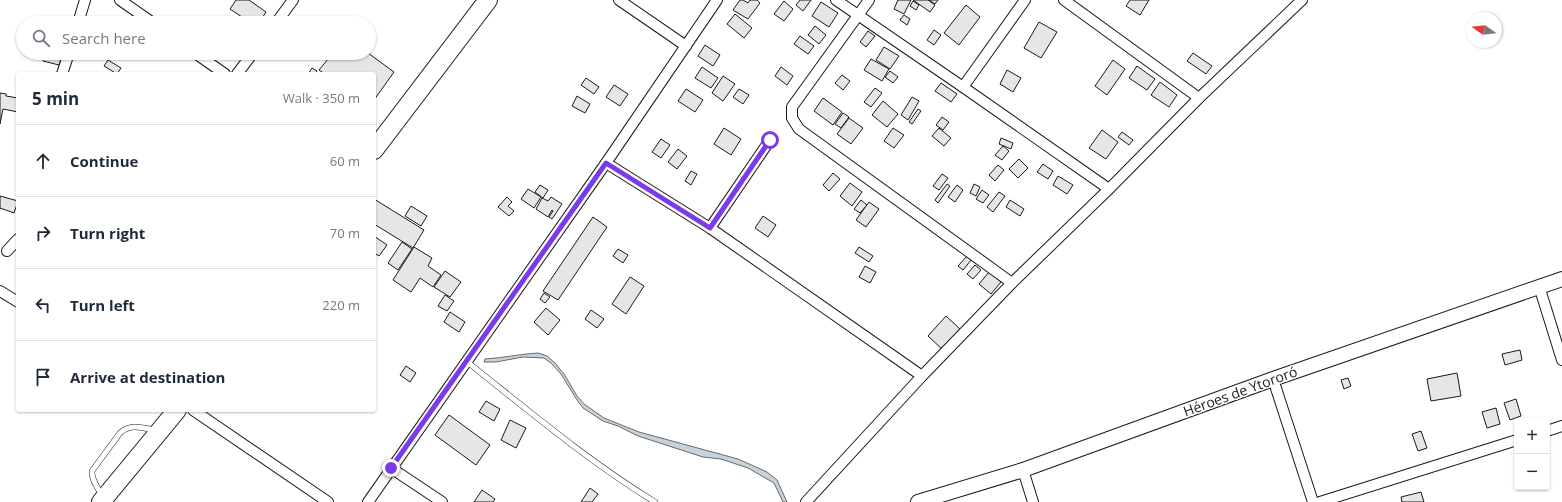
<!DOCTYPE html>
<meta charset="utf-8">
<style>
:root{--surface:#fff;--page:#f6f6f7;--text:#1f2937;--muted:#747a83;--line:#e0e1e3}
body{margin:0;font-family:"Open Sans",sans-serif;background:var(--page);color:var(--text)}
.controls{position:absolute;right:12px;bottom:12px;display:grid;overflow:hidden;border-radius:4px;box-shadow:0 1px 3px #0004}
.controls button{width:36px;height:36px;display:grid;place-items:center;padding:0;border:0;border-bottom:1px solid var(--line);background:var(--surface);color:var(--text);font:20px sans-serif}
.compass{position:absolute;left:1466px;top:12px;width:36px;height:36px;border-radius:50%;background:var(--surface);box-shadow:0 1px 3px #0004;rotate:285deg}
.stop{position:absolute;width:12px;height:12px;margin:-9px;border:3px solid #7c3aed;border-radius:50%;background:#fff}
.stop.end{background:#7c3aed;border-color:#fff;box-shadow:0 1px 4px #0008}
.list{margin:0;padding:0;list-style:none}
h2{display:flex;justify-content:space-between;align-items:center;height:52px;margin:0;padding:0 16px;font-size:17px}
h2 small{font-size:13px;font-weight:400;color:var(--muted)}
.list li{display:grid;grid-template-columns:26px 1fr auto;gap:12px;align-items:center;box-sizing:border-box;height:72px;padding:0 16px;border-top:1px solid var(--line)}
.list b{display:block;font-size:15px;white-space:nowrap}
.list em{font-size:13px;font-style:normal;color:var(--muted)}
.icon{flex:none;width:22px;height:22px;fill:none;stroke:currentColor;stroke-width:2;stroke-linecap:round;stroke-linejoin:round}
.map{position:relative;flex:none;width:1562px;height:502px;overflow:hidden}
.search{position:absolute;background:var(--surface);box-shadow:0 1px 3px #0004;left:16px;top:16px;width:360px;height:44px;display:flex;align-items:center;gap:10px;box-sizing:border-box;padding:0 14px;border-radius:22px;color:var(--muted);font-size:15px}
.panel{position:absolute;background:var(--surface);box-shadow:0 1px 3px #0004;left:16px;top:72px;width:360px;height:340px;border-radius:4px}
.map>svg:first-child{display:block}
.water{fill:#c6d2dc;stroke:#6a6a6a}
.building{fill:#e6e6e6;stroke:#1a1a1a}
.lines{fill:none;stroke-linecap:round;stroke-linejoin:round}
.lane-casing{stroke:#1a1a1a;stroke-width:6}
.street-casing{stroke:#1a1a1a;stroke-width:12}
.secondary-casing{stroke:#1a1a1a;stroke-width:16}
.highway-casing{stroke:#1a1a1a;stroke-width:20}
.lane{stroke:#fff;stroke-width:5}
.street{stroke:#fff;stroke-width:10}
.secondary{stroke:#fff;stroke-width:14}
.highway{stroke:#fff;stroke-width:18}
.route{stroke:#7c3aed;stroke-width:5}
.labels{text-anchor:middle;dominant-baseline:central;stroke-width:3;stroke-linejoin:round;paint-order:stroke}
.street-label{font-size:14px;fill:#1a1a1a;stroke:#fff}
</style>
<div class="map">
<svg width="1562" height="502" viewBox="0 0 1562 502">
<rect width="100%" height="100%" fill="#fff"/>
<path class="water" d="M538,353l9,3 8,7 9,11 13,22 7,8 20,14 35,14 99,27 29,13 10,8 10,22h-4l-9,-19 -26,-15 -27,-9 -18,-2 -65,-21 -20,-10 -15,-5 -20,-13 -6,-8 -16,-26 -9,-10 -8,-6 -21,-1 -27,5h-12l1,-3c18,-1 35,-5 53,-6z"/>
<g class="building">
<polygon points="236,0 249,0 266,12 259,23 251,23 230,9"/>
<polygon points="740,0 743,0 748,3 750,0 757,0 760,3 748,19 733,10"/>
<polygon points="800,0 811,0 803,11 796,5"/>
<polygon points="898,0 911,0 904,14 894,9"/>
<polygon points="913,0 928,0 935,5 930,12"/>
<polygon points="929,0 938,0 935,4"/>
<polygon points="1130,0 1149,0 1140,15 1126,6"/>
<polygon points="784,1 793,9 784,21 774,14"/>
<polygon points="913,1 919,5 916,10 910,6"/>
<polygon points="821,2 838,13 829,27 812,16"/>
<polygon points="966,5 980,17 959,45 944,33"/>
<polygon points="735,14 752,28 744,38 727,24"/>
<polygon points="904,15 910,19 907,25 900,20"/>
<polygon points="111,16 120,23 106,23"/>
<polygon points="45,19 59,23 44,23"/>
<polygon points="1039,22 1057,32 1041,58 1024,48"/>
<polygon points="815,26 826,35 819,44 808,35"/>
<polygon points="934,30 941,35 934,45 927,40"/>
<polygon points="868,31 875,36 866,47 860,42"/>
<polygon points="800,36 814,46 808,54 794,44"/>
<polygon points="705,45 720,55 713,66 698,56"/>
<polygon points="884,47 899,56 890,69 876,60"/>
<polygon points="45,53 63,53 59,65 43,61"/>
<polygon points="98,53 113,53 109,59"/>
<polygon points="333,53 368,53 394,72 374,100 374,74 325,74 319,70"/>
<polygon points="1193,53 1212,66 1206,74 1187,61"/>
<polygon points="871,59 889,69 882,81 864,70"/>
<polygon points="108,60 121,68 117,74 104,66"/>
<polygon points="1113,60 1125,69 1107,95 1095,86"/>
<polygon points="1137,66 1155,79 1147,90 1129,78"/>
<polygon points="702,67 718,78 711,88 695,78"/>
<polygon points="781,67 793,76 787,85 775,76"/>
<polygon points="312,68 317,71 315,74 308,74"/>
<polygon points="1007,70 1021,78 1013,92 1000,84"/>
<polygon points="890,71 898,77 893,83 885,77"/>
<polygon points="842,75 850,81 843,90 835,83"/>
<polygon points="723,76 735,84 723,101 712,93"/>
<polygon points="586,78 599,87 594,94 581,85"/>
<polygon points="1160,82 1177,95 1169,107 1151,95"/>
<polygon points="941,83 957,94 951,102 935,91"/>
<polygon points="614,85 628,94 620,106 606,97"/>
<polygon points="875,88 882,93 871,107 864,102"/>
<polygon points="686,89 703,100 695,112 678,101"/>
<polygon points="739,89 749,95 743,104 733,97"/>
<polygon points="0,93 6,94 6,96 18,98 18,112 3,109 0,124"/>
<polygon points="577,96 590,104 585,113 572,106"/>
<polygon points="912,97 919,101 908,120 901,115"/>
<polygon points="823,98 842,112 833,125 814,111"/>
<polygon points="883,101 898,114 887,127 872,115"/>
<polygon points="918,109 921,111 912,124 909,122"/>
<polygon points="843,113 849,117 841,128 835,124"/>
<polygon points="942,117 949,122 943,130 936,125"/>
<polygon points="849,118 863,128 851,144 837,134"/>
<polygon points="724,128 741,139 731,155 714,144"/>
<polygon points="893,128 904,135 894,148 884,141"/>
<polygon points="939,128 951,138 944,146 932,136"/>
<polygon points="1102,130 1118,142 1106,159 1089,148"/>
<polygon points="1122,132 1133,140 1129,145 1118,137"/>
<polygon points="1001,138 1013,143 1011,149 999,144"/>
<polygon points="661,139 670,145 661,158 652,152"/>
<polygon points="1003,146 1009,151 1002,160 995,155"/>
<polygon points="678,149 687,156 677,169 668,162"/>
<polygon points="1019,159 1028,168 1018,178 1009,169"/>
<polygon points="1043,164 1053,171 1048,179 1037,172"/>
<polygon points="998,165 1004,170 995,181 989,175"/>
<polygon points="691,171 697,174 691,185 685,181"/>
<polygon points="833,173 840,179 829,191 823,185"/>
<polygon points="942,174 948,178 939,190 933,186"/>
<polygon points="1058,176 1073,185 1067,194 1053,185"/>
<polygon points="850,183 862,192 852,206 840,196"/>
<polygon points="947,184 950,186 938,203 935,200"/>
<polygon points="974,184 980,187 976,196 970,193"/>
<polygon points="540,185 548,190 543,198 535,192"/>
<polygon points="957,185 963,190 955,202 948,197"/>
<polygon points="528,189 541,197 534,208 521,199"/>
<polygon points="982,190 989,195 983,203 976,199"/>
<polygon points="999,192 1005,196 993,212 987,207"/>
<polygon points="0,196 18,201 14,213 0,208"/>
<polygon points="507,197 512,202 508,206 514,211 509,216 498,207"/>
<polygon points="551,197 562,204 552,219 549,217 553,211 552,210 548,217 536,209 542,198 548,201"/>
<polygon points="374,199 424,230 413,248 374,224"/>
<polygon points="861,200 867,205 860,213 854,209"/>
<polygon points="1010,200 1024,209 1020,216 1006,207"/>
<polygon points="869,202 879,209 866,227 856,220"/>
<polygon points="411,206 427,216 421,226 405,216"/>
<polygon points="763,216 776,225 768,237 755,228"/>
<polygon points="593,217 607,227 558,300 543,291"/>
<polygon points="374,236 387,245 379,256 374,253"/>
<polygon points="402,242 412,249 398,270 388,263"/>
<polygon points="414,247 432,258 428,266 441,275 433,287 420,278 411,292 393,280"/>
<polygon points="859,247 873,256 869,262 855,253"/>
<polygon points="618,249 628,255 623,263 613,256"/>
<polygon points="968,255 972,259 963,270 958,266"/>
<polygon points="975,265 981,270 973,279 967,274"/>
<polygon points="865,266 876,272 870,283 859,277"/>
<polygon points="445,271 461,282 450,297 434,287"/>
<polygon points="989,272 1001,282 991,294 979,284"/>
<polygon points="630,277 644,286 626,314 612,304"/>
<polygon points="544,293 550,297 545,303 540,299"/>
<polygon points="445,295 454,301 447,311 438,306"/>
<polygon points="546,308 560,320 548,335 534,322"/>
<polygon points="591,310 604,319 597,328 585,319"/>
<polygon points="450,312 465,322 459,332 444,322"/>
<polygon points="946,316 961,330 943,350 928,336"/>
<polygon points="1520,350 1522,360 1505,365 1502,354"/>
<polygon points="406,366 416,373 410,382 400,375"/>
<polygon points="1457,373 1461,396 1431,401 1427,379"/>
<polygon points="1348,378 1351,386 1344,389 1341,380"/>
<polygon points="1516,399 1521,416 1510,420 1504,403"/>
<polygon points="486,401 500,409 494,421 479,412"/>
<polygon points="1496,408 1500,424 1487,428 1482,412"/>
<polygon points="449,415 490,445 476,465 435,435"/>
<polygon points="510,420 526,428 516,448 501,440"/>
<polygon points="1421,431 1427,448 1418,451 1412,434"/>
<polygon points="590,488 598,494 592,502 581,502"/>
<polygon points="482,490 495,499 493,502 474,502"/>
<polygon points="1421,492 1424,502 1402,502 1401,497"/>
</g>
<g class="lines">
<defs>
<g id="lane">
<path d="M466,361c62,49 122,100 189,141"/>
<path d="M102,496c-4,-8 -11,-17 -10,-25l28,-38c11,-10 22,-5 35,-3"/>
</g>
<g id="street">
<polyline points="120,0 153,23"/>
<polyline points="619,0 686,46"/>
<polyline points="836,0 963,87 1109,189"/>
<polyline points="869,0 792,107 792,118 799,129 1012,283"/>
<polyline points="1064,0 1199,98"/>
<polyline points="78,23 85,0"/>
<polyline points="276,23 293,0"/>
<polyline points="195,53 225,74"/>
<polyline points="62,74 69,53"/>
<polyline points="237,74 253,53"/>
<polyline points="963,87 1025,0"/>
<polyline points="606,163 710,228 922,376"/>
<polyline points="710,228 770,140"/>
<polyline points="7,251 18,239"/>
<polyline points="1539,286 1562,360"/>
<polyline points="0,291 18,302"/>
<polyline points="1273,379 1313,502"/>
<polyline points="193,410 328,502"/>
<polyline points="1547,431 1562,426"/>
<polyline points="391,468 442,502"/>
<polyline points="1023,470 1033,502"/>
<polyline points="368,502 606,163 717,0"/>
<polyline points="806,502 922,376 1012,283 1109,189 1199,98 1302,0"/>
<polyline points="1320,502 1517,440"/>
</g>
<polyline id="secondary" points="918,502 1023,470 1273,379 1562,279"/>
<g id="highway">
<polyline points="374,150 488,0"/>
<polyline points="101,502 177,410"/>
</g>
</defs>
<use href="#lane" class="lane-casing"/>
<use href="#street" class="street-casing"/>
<use href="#secondary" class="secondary-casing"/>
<use href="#highway" class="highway-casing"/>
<use href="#lane" class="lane"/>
<use href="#street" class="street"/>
<use href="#secondary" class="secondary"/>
<use href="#highway" class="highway"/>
</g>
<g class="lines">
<polyline class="route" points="391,468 606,163 710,228 770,140"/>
</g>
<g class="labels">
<g class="street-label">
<text transform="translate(1240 391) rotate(-20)">Héroes de Ytororó</text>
</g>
</g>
</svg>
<div class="controls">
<button>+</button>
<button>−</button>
</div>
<svg class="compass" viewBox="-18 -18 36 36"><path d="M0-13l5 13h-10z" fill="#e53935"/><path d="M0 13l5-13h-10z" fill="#747a83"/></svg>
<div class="stop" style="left:770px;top:140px"></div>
<div class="stop end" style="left:391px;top:468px"></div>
<div class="search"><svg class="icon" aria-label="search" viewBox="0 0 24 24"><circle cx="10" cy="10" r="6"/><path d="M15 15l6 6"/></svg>Search here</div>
<section class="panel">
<h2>5 min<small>Walk · 350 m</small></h2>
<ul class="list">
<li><svg class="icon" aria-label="ahead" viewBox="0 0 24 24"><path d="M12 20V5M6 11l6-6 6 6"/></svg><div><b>Continue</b></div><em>60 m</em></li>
<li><svg class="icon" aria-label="right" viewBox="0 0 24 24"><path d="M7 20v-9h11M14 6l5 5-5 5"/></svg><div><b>Turn right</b></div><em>70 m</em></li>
<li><svg class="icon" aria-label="left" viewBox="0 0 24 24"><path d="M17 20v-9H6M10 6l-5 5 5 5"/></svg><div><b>Turn left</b></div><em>220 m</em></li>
<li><svg class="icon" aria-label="arrive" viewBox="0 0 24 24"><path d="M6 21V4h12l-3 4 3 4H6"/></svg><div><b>Arrive at destination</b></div></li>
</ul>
</section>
</div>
